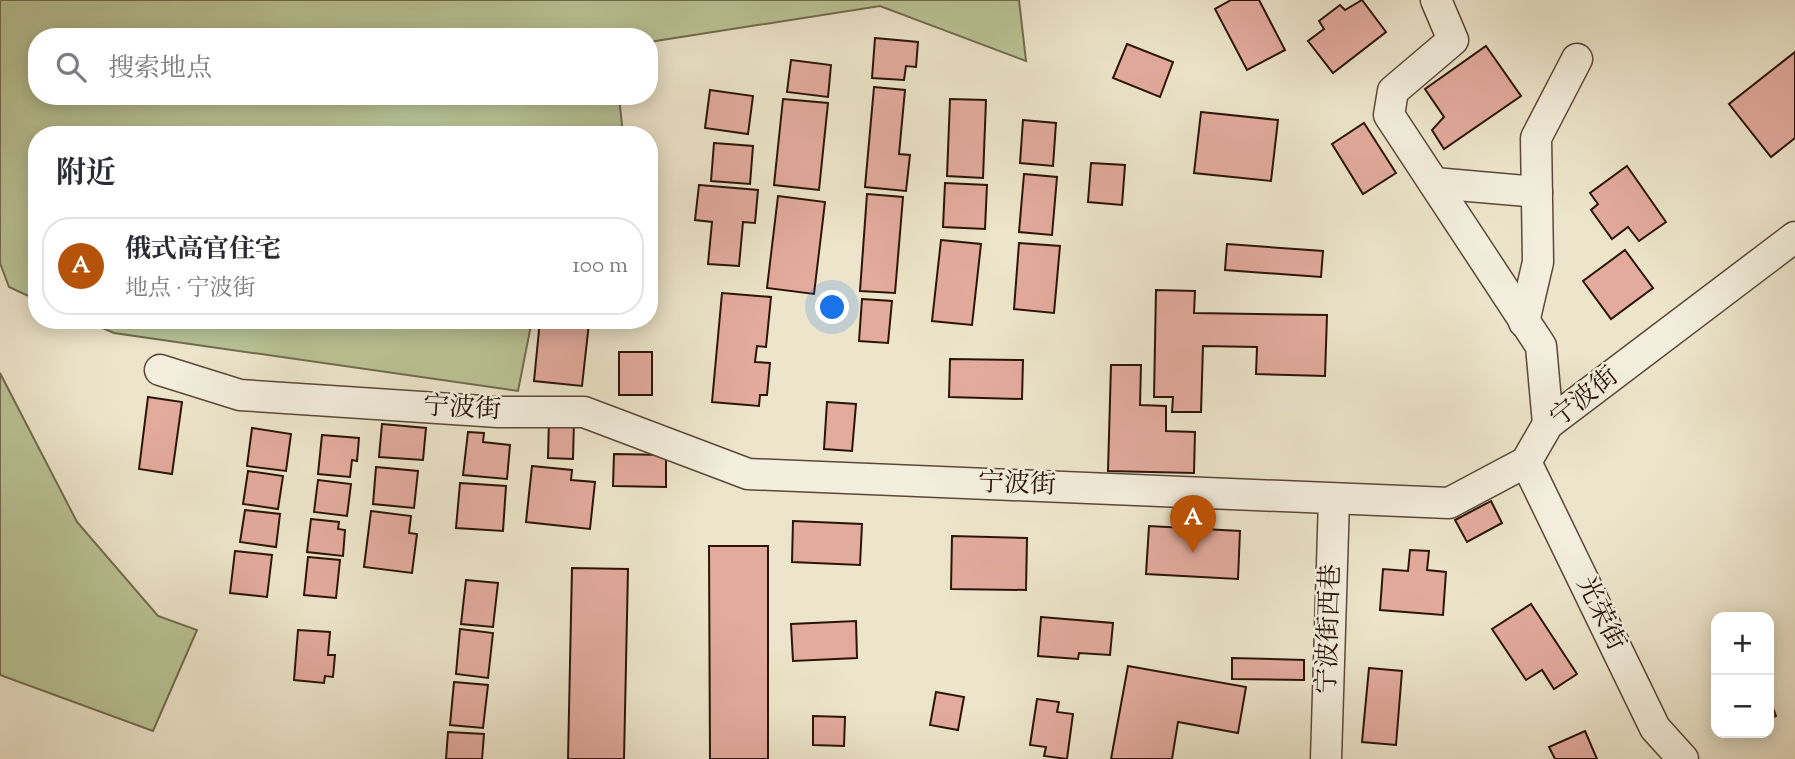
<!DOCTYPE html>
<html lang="zh">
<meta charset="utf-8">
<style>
:root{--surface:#fff;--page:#f7f7f7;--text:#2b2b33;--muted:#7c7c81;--line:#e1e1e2;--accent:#b45309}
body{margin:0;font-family:"Sorts Mill Goudy","Noto Serif SC",serif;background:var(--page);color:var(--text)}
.controls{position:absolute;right:21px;bottom:21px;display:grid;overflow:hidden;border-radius:14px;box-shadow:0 4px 18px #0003}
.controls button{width:63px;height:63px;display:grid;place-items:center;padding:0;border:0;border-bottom:2px solid var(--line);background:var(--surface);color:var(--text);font:35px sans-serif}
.you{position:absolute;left:833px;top:308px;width:24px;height:24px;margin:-18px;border:5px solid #fff;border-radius:50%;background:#1a73e8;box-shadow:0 0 0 10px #1a73e833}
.badge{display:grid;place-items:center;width:46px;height:46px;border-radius:50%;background:var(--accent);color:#fff;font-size:23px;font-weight:700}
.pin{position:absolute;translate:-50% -58px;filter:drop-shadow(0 2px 4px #0008)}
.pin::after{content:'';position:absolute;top:37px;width:24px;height:21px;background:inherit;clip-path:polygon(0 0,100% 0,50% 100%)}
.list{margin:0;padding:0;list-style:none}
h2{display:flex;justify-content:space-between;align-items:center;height:91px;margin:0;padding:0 28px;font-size:30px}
h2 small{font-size:23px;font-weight:400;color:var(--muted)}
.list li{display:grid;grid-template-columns:46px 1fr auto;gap:21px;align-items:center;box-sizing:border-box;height:98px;margin:0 14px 14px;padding:0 14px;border:2px solid var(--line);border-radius:28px}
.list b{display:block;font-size:26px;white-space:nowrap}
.list p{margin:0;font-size:23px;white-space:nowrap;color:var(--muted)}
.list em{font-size:23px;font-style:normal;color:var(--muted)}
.icon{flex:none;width:38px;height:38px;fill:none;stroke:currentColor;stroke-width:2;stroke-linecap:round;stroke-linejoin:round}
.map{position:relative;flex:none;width:1795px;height:759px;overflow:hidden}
.search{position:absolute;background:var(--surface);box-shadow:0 4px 18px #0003;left:28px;top:28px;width:630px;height:77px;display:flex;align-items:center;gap:18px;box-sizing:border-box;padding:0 24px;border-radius:28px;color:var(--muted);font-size:26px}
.panel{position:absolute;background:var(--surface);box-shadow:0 4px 18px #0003;left:28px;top:126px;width:630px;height:203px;border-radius:28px}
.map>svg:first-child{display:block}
.green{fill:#bac496;stroke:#726c4f;stroke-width:2}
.building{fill:#e3ab9e;stroke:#2b1408;stroke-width:2}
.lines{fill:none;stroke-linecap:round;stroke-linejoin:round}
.minor-casing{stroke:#5c4839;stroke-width:33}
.minor{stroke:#f3eedd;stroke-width:30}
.labels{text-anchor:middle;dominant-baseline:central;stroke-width:5;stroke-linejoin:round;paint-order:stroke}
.street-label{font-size:26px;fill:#2b1408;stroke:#f3eedd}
</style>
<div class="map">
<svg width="1795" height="759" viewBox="0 0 1795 759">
<rect width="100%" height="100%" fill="#ede5cb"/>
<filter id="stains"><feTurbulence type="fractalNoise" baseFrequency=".00286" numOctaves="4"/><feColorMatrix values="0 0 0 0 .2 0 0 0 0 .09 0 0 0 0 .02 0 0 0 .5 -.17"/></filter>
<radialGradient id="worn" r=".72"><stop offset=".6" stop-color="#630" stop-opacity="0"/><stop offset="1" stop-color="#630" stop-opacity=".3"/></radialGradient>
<g class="green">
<polygon points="0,0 1019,0 1026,61 880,6 649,42 649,37 37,37 37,96 619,96 623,135 37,135 37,300 9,287 0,263"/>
<polygon points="84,320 532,320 518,391 114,333"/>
<polygon points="0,373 77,522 158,616 197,630 153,731 0,675"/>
</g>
<g class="building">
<polygon points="1231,0 1259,0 1285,50 1247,70 1215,9"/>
<polygon points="1362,0 1386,32 1333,73 1308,41 1324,29 1319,21 1340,5 1345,10"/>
<polygon points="875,38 918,42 916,67 906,66 904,80 872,78"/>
<polygon points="1127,44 1173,62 1160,97 1113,78"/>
<polygon points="1486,46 1521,96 1444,149 1432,130 1444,117 1425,89"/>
<polygon points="1795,52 1795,138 1771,157 1729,104"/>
<polygon points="791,60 831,65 828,97 787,92"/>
<polygon points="874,87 905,90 899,154 910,155 906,191 865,187"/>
<polygon points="710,90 753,96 748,134 705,128"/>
<polygon points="783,99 828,103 819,190 774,185"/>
<polygon points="950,99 986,100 983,178 947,176"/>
<polygon points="1201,112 1278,120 1271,181 1194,173"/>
<polygon points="1023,120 1056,123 1053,166 1020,163"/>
<polygon points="1364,123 1396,173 1363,194 1332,144"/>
<polygon points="714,143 753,146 750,184 711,181"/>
<polygon points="1091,163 1125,165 1122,205 1088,202"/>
<polygon points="1627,166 1666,222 1639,241 1628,227 1612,239 1591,210 1598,204 1590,193"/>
<polygon points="1024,174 1057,177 1052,235 1019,232"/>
<polygon points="945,183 987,185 985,229 943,227"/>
<polygon points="699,185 758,190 755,223 743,222 739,266 708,264 712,222 695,220"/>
<polygon points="867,194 903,197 895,293 860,291"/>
<polygon points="778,196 825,202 814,294 767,288"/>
<polygon points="941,240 981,244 972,325 932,321"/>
<polygon points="1019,243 1060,246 1054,313 1014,309"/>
<polygon points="1227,244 1323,251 1321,277 1225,270"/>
<polygon points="1625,250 1653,288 1611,319 1583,281"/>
<polygon points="1156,290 1195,291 1194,313 1327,315 1325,376 1256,374 1257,347 1203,346 1201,412 1172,412 1173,397 1154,397"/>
<polygon points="722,293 771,297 766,347 757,346 755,362 770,363 767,395 760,395 759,406 712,402"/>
<polygon points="862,299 892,301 888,343 859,341"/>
<polygon points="540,320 589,323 582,386 534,381"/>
<rect x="619" y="352" width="33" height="43"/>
<polygon points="950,359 1023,360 1022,399 949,397"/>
<polygon points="1111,365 1141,365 1140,405 1166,406 1166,431 1195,432 1194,473 1108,471"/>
<polygon points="148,397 182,402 172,474 139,469"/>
<polygon points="827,402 856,404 852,451 824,449"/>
<polygon points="549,419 574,420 573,459 548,458"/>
<polygon points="382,424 426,428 423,460 379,457"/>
<polygon points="252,428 291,434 286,471 247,466"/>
<polygon points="468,432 484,433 483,442 510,445 507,479 463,475"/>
<polygon points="322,435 359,438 357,461 352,460 350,477 318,474"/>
<polygon points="614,454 666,455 666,487 613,486"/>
<polygon points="532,466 572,470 571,480 595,482 590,529 526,522"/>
<polygon points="376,467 418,471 414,508 373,504"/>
<polygon points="248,471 283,476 278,509 243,504"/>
<polygon points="318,480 351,484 347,516 314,512"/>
<polygon points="460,483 506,486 503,531 456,528"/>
<polygon points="1491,501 1502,523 1467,542 1455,520"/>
<polygon points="245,510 280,514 276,547 240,542"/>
<polygon points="371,511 411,516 409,533 417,534 412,573 364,567"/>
<polygon points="1186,515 1205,516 1204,529 1240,531 1238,579 1146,574 1149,526 1186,528"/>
<polygon points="311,519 339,522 338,529 345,530 343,556 307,552"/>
<polygon points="793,521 862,524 860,565 792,562"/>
<polygon points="952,536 1027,538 1026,590 951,589"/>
<polygon points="709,546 768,546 768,759 710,759"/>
<polygon points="1410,550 1429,551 1427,570 1446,572 1443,615 1380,610 1383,569 1408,571"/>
<polygon points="235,551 272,555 267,597 230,593"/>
<polygon points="308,557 340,560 336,598 304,595"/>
<polygon points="572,568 628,569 624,759 568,759"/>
<polygon points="466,580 498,583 493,627 461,624"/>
<polygon points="1531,604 1577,674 1554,689 1542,670 1526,680 1492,629"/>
<polygon points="1041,617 1113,623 1110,655 1079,653 1078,659 1038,656"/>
<polygon points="856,621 857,658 793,661 791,624"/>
<polygon points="460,629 493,633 488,678 456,674"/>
<polygon points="298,630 330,632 328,655 335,655 333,677 325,676 324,683 294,680"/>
<polygon points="1232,658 1304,660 1304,680 1232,679"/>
<polygon points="1128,666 1246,687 1238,733 1178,722 1172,759 1111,759"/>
<polygon points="1369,668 1402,671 1396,745 1362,742"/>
<polygon points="454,682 488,685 483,728 450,725"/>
<polygon points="936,692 964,697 958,730 930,725"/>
<polygon points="1769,697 1776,716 1769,719"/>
<polygon points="1037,699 1059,702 1057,712 1073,714 1067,759 1044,756 1046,747 1030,745"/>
<polygon points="813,716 845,717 844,746 813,745"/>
<polygon points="1585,731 1597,759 1555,759 1549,747"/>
<polygon points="448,732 484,734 482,759 446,759"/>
</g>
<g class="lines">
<defs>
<g id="minor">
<polyline points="1436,0 1453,40 1393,91 1389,115 1541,346 1548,424"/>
<polyline points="1434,183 1537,192"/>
<polyline points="1524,322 1538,262 1536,138 1577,59"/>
<polyline points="160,370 240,395 498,412 584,412 748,474 1449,503 1526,462 1548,424 1795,237"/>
<polyline points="1526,462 1655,728 1683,759"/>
<polyline points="1326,759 1334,499"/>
</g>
</defs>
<use href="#minor" class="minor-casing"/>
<use href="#minor" class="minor"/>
</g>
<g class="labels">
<g class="street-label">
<text transform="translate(1585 398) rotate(-39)">宁波街</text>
<text transform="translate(462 409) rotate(3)">宁波街</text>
<text transform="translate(1017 485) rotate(2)">宁波街</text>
<text transform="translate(1600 614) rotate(64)">光荣街</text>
<text transform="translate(1330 629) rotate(-88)">宁波街西巷</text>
</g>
</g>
<rect width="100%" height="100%" filter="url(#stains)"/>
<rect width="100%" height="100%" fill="url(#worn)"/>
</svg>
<div class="controls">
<button>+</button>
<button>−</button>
</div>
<div class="you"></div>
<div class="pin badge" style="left:1193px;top:553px">A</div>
<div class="search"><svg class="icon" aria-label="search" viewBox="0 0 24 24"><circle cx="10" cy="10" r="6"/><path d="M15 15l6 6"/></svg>搜索地点</div>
<section class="panel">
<h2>附近<small></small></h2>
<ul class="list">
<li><span class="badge">A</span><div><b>俄式高官住宅</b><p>地点 · 宁波街</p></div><em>100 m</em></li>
</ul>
</section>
</div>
